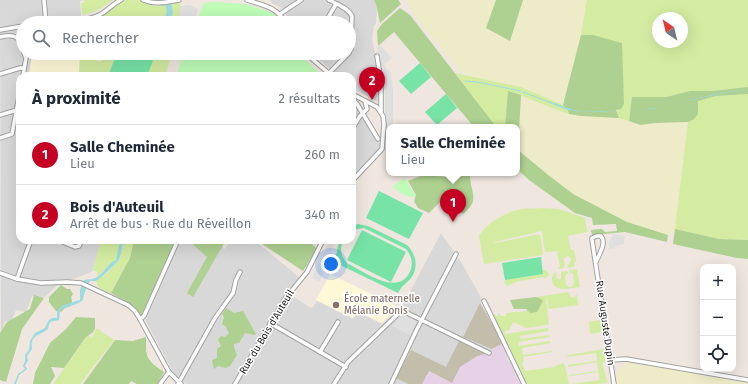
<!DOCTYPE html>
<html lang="fr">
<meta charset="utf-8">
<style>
:root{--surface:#fff;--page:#f6f6f7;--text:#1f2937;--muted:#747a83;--line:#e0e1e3;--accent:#c60022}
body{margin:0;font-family:"Fira Sans",sans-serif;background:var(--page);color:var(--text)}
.controls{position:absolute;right:12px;bottom:12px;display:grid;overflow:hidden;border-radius:8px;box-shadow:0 4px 16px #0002}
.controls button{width:36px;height:36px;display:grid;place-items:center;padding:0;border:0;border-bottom:1px solid var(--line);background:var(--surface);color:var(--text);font:20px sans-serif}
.compass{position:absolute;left:652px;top:12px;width:36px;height:36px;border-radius:50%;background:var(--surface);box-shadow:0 4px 16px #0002;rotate:325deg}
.you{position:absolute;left:331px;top:264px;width:14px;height:14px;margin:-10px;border:3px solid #fff;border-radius:50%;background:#1a73e8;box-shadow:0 0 0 6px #1a73e833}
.badge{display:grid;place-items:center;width:26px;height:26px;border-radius:50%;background:var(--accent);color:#fff;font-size:13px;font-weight:700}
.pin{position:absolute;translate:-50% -33px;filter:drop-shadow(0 1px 2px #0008)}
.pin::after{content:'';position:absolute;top:21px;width:14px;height:12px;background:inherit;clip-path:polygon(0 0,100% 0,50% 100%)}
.popup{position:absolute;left:386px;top:124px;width:134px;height:52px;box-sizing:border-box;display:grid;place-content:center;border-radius:8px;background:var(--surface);filter:drop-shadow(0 1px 3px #0005);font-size:13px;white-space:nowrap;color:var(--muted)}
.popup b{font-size:15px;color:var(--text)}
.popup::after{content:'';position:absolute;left:50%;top:100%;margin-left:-8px;border:8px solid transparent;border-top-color:var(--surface)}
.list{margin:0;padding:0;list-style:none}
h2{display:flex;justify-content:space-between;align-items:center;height:52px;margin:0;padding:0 16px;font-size:17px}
h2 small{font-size:13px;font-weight:400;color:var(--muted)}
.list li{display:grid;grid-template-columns:26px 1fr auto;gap:12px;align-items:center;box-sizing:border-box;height:60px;padding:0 16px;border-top:1px solid var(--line)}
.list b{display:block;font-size:15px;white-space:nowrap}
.list p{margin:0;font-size:13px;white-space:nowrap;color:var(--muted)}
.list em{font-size:13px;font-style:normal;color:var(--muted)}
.icon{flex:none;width:22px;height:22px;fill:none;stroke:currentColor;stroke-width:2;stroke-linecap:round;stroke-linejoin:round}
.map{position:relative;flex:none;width:748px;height:384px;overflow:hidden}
.search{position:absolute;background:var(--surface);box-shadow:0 4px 16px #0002;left:16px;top:16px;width:340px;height:44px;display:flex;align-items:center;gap:10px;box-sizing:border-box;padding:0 14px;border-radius:22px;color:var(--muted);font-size:15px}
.panel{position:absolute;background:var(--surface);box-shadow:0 4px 16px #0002;left:16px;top:72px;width:340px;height:172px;border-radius:12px}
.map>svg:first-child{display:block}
.residential{fill:#d9d8d8}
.industrial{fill:#e7d1e7}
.education{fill:#fff8d7}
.construction{fill:#c2beab}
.farmland{fill:#eeebc9}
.grass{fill:#d3eca1;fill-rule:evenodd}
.forest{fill:#aed091}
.park{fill:#befcb8}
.pitch{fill:#77e3a7}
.parking{fill:#dfdfdf}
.water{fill:#9cdbdf}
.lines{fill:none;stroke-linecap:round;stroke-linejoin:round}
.stream{stroke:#9cdbdf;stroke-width:1}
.river{stroke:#9cdbdf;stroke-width:6}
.minor-casing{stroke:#a2a2a2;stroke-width:5.5}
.minor{stroke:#fff;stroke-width:3.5}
.education-dot{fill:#8d6e63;stroke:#fff;stroke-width:1.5}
.labels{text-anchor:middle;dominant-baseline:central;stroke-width:3;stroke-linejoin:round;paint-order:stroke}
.education-label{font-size:10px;fill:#785e54;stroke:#fff;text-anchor:start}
.street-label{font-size:10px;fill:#1b1b1b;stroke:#fff}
</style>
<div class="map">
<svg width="748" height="384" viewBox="0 0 748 384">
<rect width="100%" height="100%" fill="#eee6df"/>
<g class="residential">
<polygon points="0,0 84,0 80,1 81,16 23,23 23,53 31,53 32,57 28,76 20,76 20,240 102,240 101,246 92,272 57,285 45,297 32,296 26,312 16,310 11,322 5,321 1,334"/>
<polygon points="270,0 374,0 377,4 376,24 374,25 372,38 376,58 379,101 377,102 372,98 356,91 352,88 352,76 338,76 312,53 349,53 349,23 290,23 284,9 272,3"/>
<polygon points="352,101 363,114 381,146 377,151 354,174 352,172"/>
<polygon points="441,233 461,262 482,299 480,303 503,343 492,349 492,352 488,356 475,358 460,367 452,383 429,371 422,384 187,384 174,374 142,314 149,259 162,271 176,240 213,240 225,249 231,240 254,240 299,277 291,295 309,307 312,308 317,301 353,319 356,311 382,324 403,305"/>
</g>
<polygon class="industrial" points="503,343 508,355 507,359 509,362 512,362 522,384 422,384 428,371 452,383 460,367 477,356 485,354 488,356 492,352 492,349"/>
<g class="education">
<polygon points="32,53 80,53 79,76 29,76"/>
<polygon points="330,274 398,307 382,323 357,311 353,318 316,300"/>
</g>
<g class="construction">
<polygon points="480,303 503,343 492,349 463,337"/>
<polygon points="459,341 485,354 477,356 460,367 452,383 429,371 422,384 408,384 396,378 411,350 446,367"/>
</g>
<g class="farmland">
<polygon points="406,0 496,0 486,28 510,40 523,0 587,0 581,35 563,105 530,91 512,85 476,79 459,70 417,19"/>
<polygon points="521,95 559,111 619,118 640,125 656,123 688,122 674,234 668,235 627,222 573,194 547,174 518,150"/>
<polygon points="627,362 748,382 748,384 616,384 615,374"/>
</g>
<g class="grass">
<path d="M84,0h29c-10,8 -19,13 -31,15l-1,-12h3z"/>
<polygon points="124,0 140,0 156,6 165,5 166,7 167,6 168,15 164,23 92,23 93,20 103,16"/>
<path d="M587,0h161v87l-36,4h-22l-24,6h-34l-3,24 -10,-3 -26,-83h-12zM658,18h24v24h-24z"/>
<polygon points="179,2 181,6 179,23 167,23 172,12 170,6 172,5 172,4"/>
<polygon points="108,53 117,55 108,76 79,76 80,56 86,56 100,62 102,59 105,60"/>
<path d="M156,53h16c-2,8 -5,15 -6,23h-19z"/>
<path d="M455,73l66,14 42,18 5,5 1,4c-21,-6 -40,-17 -61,-23l-3,36h-12l1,-3z"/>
<path d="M748,94v146l-29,-1 -44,-10 13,-107c9,-4 11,-11 10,-21l18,-5z"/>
<path d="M541,208l18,1 26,9 2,14 -19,4 3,14h3l2,12h-2l1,4 -6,2 -2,-1 4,-7 -1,-3 -3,-1 -4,3 2,4 -1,5 -6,1v-1l2,-1 -3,-14 2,-1v-1l-14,1 -3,-21 -48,11 1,1 45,-9 3,21 -59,9 -5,-28c8,-14 27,-24 43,-27 6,-1 13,0 19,-1z"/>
<path d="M101,240h20l-2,6 -2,13c-8,5 -13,12 -20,18v-5l-4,-2z"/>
<polygon points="124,240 134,240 130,258 110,294 98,287 96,281 108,272 120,258"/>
<path d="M577,269l3,18c-12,2 -32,6 -27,-13l3,-2 1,7h4v-7l6,-1 1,2 -3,3 1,8 2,3h3l3,-4 -1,-9 -4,-2v-2z"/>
<polygon points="543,270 545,270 548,272 549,275 544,279 544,277 519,281 507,286 504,282 505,280 543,274"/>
<polygon points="569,292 571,298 575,297 575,295 577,295 578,305 549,309 547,299 546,299 549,324 547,325 526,328 513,322 509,331 505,330 505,334 548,328 549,331 520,336 521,339 549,335 550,337 518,342 519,346 550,341 551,343 522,348 523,355 552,351 552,352 523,357 524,361 522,363 525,371 555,367 555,366 563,363 565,366 569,384 525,384 492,314 494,314 498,317 498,313 501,316 506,316 506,313 528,311 530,313 541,303 541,299 536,297"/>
<polygon points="601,320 603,321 603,330 600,330 601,332 603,332 590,334 589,322"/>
<polygon points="96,329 98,329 114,340 80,384 53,384 88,335 92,338"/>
<polygon points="604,349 605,362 602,363 607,381 606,383 596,384 571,384 600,380 598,372 569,376 569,375 598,371 597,362 568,367 568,365 597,361 596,353 566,357 569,355"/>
</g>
<g class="forest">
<polygon points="374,0 398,0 401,4 380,23 376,4"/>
<polygon points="496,0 523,0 510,41 486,28"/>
<polygon points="400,8 410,15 494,124 493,127 474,127 394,32 378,46 377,31 382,24"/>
<polygon points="581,35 593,35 622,43 624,104 621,109 616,110 619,118 581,116 569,114 568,110 563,105"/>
<polygon points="748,87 748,94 716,96 698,101 698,114 694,119 688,122 656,123 640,125 629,121 632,97 666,97 690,91 712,91"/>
<polygon points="508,91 521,95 518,150 547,174 573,194 627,222 668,235 667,242 625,232 592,235 591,230 602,229 605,232 617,231 616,224 593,225 592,218 575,213 529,180 517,169 517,127 505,127"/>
<path d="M466,173h4c-1,19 12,26 -7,41l-9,-11 -10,4 -3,-6 -12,12 -11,-5 -4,-7 2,-6 -8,-14 15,-6 26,2z"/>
<polygon points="675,229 719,239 748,240 748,259 737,258 673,244"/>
<polygon points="134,240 176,240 141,316 129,303 111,293 130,258"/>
<polygon points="188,240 226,240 193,297 187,293 207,257"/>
<polygon points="256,240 308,240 317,249 303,271"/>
<polygon points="61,285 67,289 70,289 73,294 71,297 72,300 71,306 65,308 61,312 56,311 49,302 49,297"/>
<polygon points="34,295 44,298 22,329 6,382 0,380 0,333 7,322 30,309"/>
<polygon points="536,297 541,299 543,301 537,312 530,313 526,309 514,309 510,300"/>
<polygon points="226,308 234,313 243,311 256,334 254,335 245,333 239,343 234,344 234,347 237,355 230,366 226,368 218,366 214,369 212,360 217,358 217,349 221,346 218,339 221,336 225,337 229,333 226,327 222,324 224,317 222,314"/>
<polygon points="76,317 95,318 95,329 92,333 86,337 64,368 51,367 55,376 50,384 33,384 35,373 50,343 66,329"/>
<path d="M146,337c0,21 0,23 18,35l-7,12h-20l-6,-3 -2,3h-46l32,-44 18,1z"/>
</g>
<g class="park">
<polygon points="217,2 246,4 270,12 274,14 274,23 196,23 204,3"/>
<polygon points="184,53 297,53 311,65 322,76 176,76"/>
<path d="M403,179h2l10,16 -1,2c-7,1 -15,-6 -22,-10z"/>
</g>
<g class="pitch">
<polygon points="117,53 156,53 147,76 108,76"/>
<polygon points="420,63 431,77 411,94 399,81"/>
<polygon points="446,94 457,108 437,125 425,112"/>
<polygon points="379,191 423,213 409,239 366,218"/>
<path d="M358,224l10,2 39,19c9,9 12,22 4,33 -5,6 -9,7 -13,15l-64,-31c3,-8 3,-14 6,-22h3c-3,9 -3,16 4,23 17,9 54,36 64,6 2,-8 0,-14 -5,-20l-42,-21 -12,2v-4z"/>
<polygon points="362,230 406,252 391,282 347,260"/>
<polygon points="541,257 543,274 505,280 502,263"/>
</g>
<g class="parking">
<polygon points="189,5 198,9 193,23 179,23 180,6"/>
<polygon points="381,46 391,58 384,65 391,73 393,89 393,127 389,127 388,145 385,142 385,90 377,47"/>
<polygon points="613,234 625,236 624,244 615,246 615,248 609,249 609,242"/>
<polygon points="330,240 336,240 327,261 323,273 319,282 312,278"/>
<polygon points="404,314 415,320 416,323 410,335 393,326 400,315 403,316"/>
</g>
<g class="water">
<path d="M748,90l-24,3 -72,16 -51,3 -25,-1 -7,-1 -22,-9c11,2 22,9 34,10 26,1 55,0 80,-4 30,-6 56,-16 87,-17z"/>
<path d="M121,240h3c-2,6 -2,13 -5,19 -1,3 -20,21 -23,22 -2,0 -4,0 -6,0 -4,6 -6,13 -7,19 -7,6 -16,5 -23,11l-1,9c-7,2 -9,-1 -11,9 -9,7 -18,6 -16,20l-5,7 1,4 -3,6 2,3 -8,6 -3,9h-2l4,-10 7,-5 -2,-3 2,-5v-6l4,-5 1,-9 5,-8 10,-5c3,-6 4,-11 12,-10v-7l6,-6 17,-5v-10l4,-10c4,-1 9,0 13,-3 8,-5 11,-14 19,-17l3,-14z"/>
</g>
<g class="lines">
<g class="stream">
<polyline points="465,81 477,82 521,91"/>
<polyline points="523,92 569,110"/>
</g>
<polyline class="river" points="166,23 170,12 167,0"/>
<defs>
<g id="minor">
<polyline points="44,0 46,23"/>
<path d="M143,0c12,5 24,2 36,0"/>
<path d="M247,0c15,5 31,7 38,23"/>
<path d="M329,0c8,4 19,8 23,16l-1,33 -2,3"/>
<polyline points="280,14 301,0"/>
<path d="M53,23c14,-2 31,-1 44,-7 10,-4 15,-12 24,-16"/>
<polyline points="325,23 336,4"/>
<polyline points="0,30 23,26"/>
<path d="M0,37c14,-3 19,-1 23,12"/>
<polyline points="305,53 332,76"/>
<polyline points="377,56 381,82 381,112"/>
<polyline points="329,73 349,53"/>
<polyline points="0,74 20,68 24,68"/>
<polyline points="23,76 26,58 24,53"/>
<polyline points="352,94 377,107 383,116 384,124 382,149 352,181"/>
<polyline points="352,99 357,104 378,139"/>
<polyline points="0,115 17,110"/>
<polyline points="352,129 360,116 367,109 365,101"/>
<polyline points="0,138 12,134 20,91"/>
<polyline points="58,240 75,247 79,246 82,240"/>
<path d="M596,262c3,-8 11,-19 5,-26h-4l-5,2v2l22,144"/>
<polyline points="0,273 17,279 41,283 67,282 81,283 128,305 135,311 140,319 169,372 181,384"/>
<polyline points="17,279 31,240"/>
<polyline points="484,301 524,384"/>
<polyline points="140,319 144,316 178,240"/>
<polyline points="270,323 346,367"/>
<polyline points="320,352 338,322"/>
<polyline points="610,360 626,359 748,380"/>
<polyline points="160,384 169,372"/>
<polyline points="178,384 215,318 233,293 236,280 240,272"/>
<polyline points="235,384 285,299 307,272 323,240"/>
<polyline points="334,384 348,362 400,312 403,311 489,353"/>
<polyline points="391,384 417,329 456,254"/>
</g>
</defs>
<use href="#minor" class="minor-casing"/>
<use href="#minor" class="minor"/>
</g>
<circle class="education-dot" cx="336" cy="305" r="4"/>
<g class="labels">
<g class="education-label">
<text x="344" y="299">École maternelle<tspan x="344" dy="12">Mélanie Bonis</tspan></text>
</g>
<g class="street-label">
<text transform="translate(605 323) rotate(82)">Rue Auguste Dupin</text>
<text transform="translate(267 332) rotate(-59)">Rue du Bois d'Auteuil</text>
</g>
</g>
</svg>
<div class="controls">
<button>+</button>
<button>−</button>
<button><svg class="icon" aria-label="locate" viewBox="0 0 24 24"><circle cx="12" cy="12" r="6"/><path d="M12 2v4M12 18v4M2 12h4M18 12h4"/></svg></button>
</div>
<svg class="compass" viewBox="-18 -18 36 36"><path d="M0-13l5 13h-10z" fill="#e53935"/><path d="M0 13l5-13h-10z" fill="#747a83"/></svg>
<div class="you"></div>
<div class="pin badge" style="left:453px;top:222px">1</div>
<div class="popup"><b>Salle Cheminée</b>Lieu</div>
<div class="pin badge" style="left:372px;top:100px">2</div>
<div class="search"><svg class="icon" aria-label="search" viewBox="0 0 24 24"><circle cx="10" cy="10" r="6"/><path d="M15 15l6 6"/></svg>Rechercher</div>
<section class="panel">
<h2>À proximité<small>2 résultats</small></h2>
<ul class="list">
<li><span class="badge">1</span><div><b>Salle Cheminée</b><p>Lieu</p></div><em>260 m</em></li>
<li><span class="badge">2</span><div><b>Bois d'Auteuil</b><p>Arrêt de bus · Rue du Réveillon</p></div><em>340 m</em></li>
</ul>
</section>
</div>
